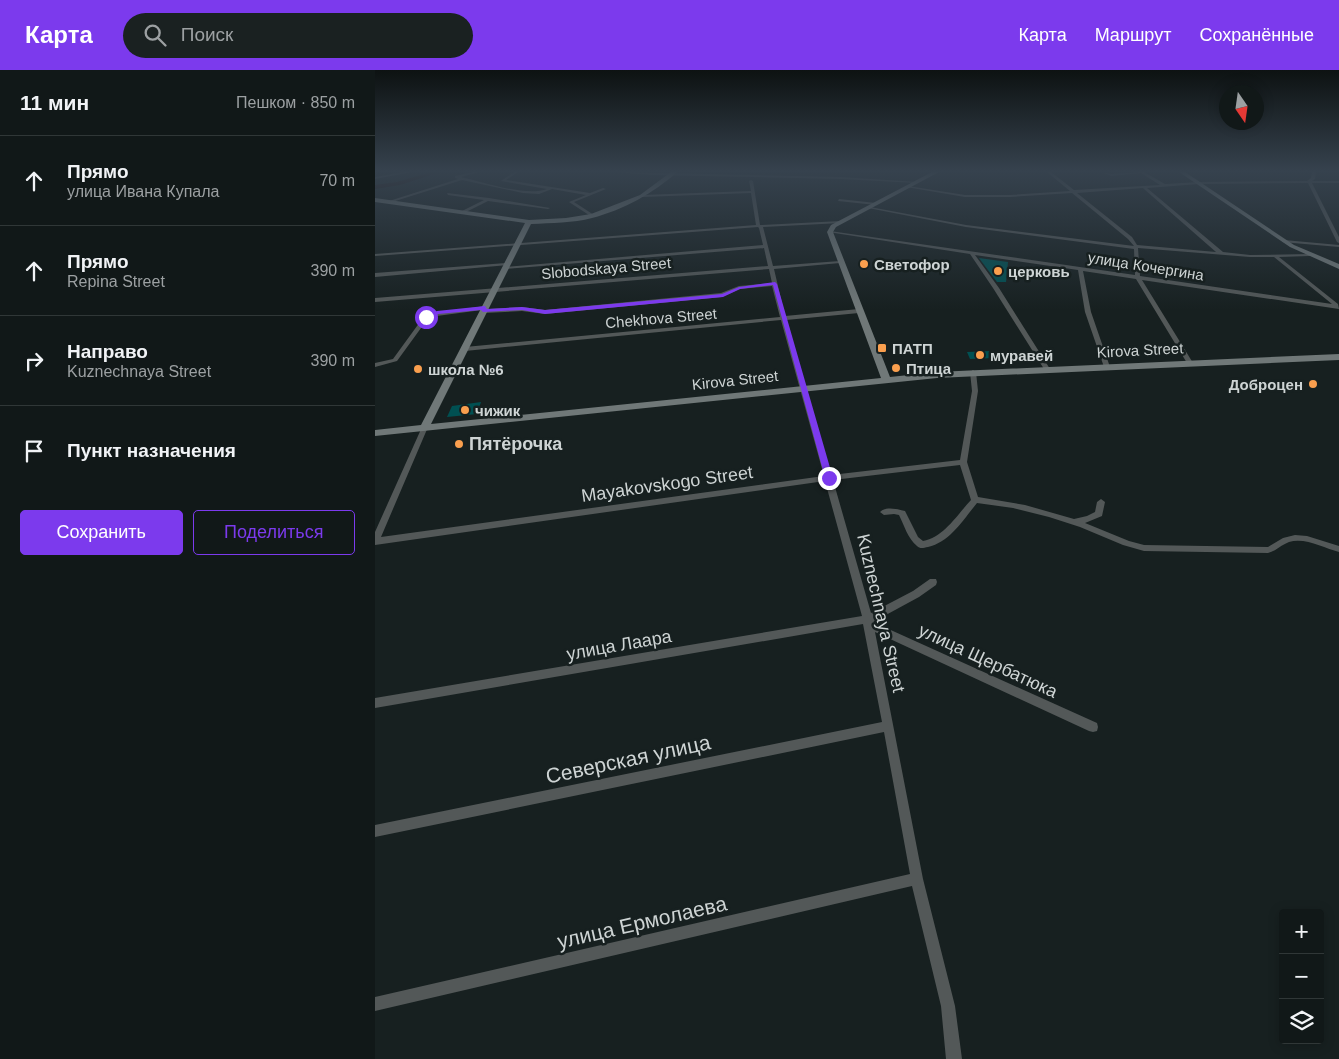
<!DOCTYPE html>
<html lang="ru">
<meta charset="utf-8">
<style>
:root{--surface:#111818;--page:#1a2121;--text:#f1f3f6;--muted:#9ca0a2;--line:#303737;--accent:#7c3aed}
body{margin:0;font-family:Helvetica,sans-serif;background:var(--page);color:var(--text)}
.controls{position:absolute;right:15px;bottom:15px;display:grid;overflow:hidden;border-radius:5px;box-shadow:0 2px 12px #0003}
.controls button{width:45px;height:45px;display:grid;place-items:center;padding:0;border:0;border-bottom:1px solid var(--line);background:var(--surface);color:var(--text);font:25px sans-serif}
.compass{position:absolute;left:844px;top:15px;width:45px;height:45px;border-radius:50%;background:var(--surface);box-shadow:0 2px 12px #0003;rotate:167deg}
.stop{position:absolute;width:15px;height:15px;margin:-11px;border:4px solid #7c3aed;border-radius:50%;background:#fff}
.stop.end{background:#7c3aed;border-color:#fff;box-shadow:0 1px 5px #0008}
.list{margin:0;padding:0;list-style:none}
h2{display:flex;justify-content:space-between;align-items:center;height:65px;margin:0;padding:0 20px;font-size:21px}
h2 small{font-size:16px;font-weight:400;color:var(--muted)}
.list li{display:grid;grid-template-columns:32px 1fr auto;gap:15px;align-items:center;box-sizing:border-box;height:90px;padding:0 20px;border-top:1px solid var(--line)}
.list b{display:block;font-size:19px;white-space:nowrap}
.list p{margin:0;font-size:16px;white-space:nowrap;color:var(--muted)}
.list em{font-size:16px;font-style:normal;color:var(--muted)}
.actions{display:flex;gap:10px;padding:15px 20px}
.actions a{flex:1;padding:11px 0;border:1px solid var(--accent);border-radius:5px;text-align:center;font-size:18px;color:var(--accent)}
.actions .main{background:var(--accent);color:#fff}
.icon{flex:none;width:28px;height:28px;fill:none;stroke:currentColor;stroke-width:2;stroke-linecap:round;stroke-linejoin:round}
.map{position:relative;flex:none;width:964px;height:989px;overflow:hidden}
header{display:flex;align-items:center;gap:30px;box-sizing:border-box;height:70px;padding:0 25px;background:var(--accent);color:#fff}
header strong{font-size:24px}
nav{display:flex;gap:28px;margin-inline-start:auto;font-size:18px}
.search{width:350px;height:45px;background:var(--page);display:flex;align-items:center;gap:12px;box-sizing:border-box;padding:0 18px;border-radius:28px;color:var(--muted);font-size:19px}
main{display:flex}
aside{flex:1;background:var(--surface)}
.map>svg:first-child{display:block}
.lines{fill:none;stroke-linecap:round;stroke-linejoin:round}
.river{fill:#170300;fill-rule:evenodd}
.building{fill:#005052}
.minor{fill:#535858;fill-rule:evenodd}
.secondary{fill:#707878;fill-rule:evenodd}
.route{fill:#7c3aed}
.poi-dot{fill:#fa9f4e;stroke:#172020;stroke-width:2}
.labels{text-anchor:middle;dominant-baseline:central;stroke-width:5;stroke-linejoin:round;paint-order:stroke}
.far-poi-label{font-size:15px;font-weight:bold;fill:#ced4d4;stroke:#172020;text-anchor:start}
.far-street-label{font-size:15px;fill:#ced4d4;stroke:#172020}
.poi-label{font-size:18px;font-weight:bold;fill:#ced4d4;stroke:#172020;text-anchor:start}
.street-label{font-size:18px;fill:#ced4d4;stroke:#172020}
.near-street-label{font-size:21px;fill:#ced4d4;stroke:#172020}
</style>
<header>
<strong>Карта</strong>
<div class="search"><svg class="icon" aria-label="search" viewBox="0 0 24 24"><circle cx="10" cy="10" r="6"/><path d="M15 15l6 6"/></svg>Поиск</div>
<nav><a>Карта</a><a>Маршрут</a><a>Сохранённые</a></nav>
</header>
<main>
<aside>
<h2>11 мин<small>Пешком · 850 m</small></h2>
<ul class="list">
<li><svg class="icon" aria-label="ahead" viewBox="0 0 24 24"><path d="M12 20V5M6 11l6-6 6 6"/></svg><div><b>Прямо</b><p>улица Ивана Купала</p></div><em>70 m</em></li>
<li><svg class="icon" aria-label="ahead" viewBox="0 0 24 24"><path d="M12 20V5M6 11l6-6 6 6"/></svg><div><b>Прямо</b><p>Repina Street</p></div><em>390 m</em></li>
<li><svg class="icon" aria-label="right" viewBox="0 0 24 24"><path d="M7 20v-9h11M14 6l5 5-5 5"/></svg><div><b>Направо</b><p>Kuznechnaya Street</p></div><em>390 m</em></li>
<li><svg class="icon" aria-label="arrive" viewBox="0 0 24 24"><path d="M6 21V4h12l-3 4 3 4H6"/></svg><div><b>Пункт назначения</b></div></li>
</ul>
<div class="actions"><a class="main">Сохранить</a><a>Поделиться</a></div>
</aside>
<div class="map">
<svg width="964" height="989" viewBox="0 0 964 989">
<rect width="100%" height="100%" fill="#172020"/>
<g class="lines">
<polygon class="river" points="56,102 65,102 25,115 0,119 0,115 22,112"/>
</g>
<g class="building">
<polygon points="604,188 633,192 631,212 622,212"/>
<polygon points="616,281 619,288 595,289 592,282"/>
<polygon points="106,332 102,344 72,347 77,336"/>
</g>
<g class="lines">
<g class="minor">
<polygon points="29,102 37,102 0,109 0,107"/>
<path d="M98,102h6l-18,5c22,5 65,20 86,12l-46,-8 13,-9h4l-12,8 84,13 13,-5 3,1 -32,13 20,13 -2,2 -23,-15 17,-7 -34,-6 -13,5 -16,-1 -61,-13 -73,23 -3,-1 72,-23 -3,-1v-2z"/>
<polygon points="239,102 466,107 543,112 541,113 466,109 278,105"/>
<path d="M672,102h4l23,18 86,-5 -19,-12 -30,3 -9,-4 9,2 33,-2 21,12 34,-2 108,-1 4,-3 1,-6h4l-1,7 -3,2h27v2h-27l27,54v6l-2,-1 -29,-59 -109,1 -52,4 76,64 27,3 61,-1v2h-2l-30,1 59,47 1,5 -197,-29 51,83 -3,2 -3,-2 -51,-84 -53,-8 8,41 19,55 -3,2 -3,-2 -19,-55 -7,-42 -103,-15 24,33 51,81 -3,2 -3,-2 -51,-81 -23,-34 -142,-22 2,-1 305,44 -1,-26 -168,-22 -98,-19 2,-1 96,18 168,21 -6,-7 -56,-46 -62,4h-45l-59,-10 2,-1 57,9h45l60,-4zM768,118l1,1 72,63 -79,-7 -5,-8 -55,-44zM763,178l112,9h24l58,47 -192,-28z"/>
<path d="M376,110l2,1 7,44 81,-4 2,1 -2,1 -78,4 10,39 67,-5 2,1 -2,1 -66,6 11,47 74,-7 3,2 -3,2 -73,7 45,155 129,-15 12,-69 -2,-19 3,-2 3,2 2,19 -11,71 11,35 47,8 49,14 13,-3 8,-4 2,-10 4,-3 4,3 -3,14 -17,7 44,18 15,4 124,2 15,-9 12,-3 12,1 32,10v6c-15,-4 -34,-15 -50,-10 -8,3 -13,9 -21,11l-124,-2 -21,-6 -43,-18 -31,-10 -36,-9 -36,-5c-14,17 -27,39 -49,44 -5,1 -8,2 -11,-1 -9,-7 -13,-21 -18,-31l-5,-1 -10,1 -4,-3c6,-6 17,-3 25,-1l13,26 5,4c21,-4 34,-26 48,-41l-11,-35 -127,15 38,133 42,-22 17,-12h6l1,3 -1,3 -17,12 -46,25 224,101 1,4 -1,4 -4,1 -4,-1 -214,-99 48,247 32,127 7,53h-16l-5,-53 -29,-120 -537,125v-14l535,-123 -26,-142 -509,105v-12l507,-103 -19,-98 -488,84v-10l487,-82 -37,-135 -450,64v-13l47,-105 3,-2 3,2 -47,110 443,-61 -43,-156 -316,31 -3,-2 3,-2 315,-30 -8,-31 -32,3 -18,8 -177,17 -23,-3 -38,2 -2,-1v-2l-53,7 -32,44 -22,6v-4l18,-4 32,-44 2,-1 58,-8 3,2 -1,1 35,-2 23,3 176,-17 18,-7 33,-3 -3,-14 -394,33v-4l393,-32 -4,-18 -260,21 -2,-1 2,-1 259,-22 -4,-17 -1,-1 -383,29v-2l381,-29 -5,-32 -109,4 -2,-1 2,-1 109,-4 -2,-10z"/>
<polygon points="72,123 114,128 175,138 173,139 113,131 89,143 87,141 109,130 73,125"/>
<polygon points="464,129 501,133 503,134 501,135 463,131"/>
<polygon points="909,170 964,175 964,177 907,172 907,171"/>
<polygon points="131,193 133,193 133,195 0,207 0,203"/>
</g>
<g class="secondary">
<path d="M296,102h6c-23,21 -54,38 -85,46 -19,5 -41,5 -61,6l-100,200 450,-46 -54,-146 4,-7 101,-53h7l-103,55 -3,5 57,145 47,-5 402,-18v6l-402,18 -562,58v-6l46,-5 104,-202 -150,-21v-4l154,22 37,-2 25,-4 49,-19z"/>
<polygon points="804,102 810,102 919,175 964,194 964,199 915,177"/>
</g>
</g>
<linearGradient id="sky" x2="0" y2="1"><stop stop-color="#0d1212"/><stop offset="0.42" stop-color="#36424e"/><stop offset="1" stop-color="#36424e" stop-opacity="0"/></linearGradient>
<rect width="964" height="240" fill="url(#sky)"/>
<polygon class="route" points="400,212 402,214 458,408 454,410 450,408 398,215 365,219 348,227 170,244 147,240 108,242 106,240 63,244 51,249 49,247 62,241 110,236 112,239 147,237 170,240 347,224 364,217"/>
<g class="poi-dot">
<circle cx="489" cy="194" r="5"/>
<circle cx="623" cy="201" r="5"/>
<rect x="502" y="273" width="10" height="10" rx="2.5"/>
<circle cx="605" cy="285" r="5"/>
<circle cx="521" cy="298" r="5"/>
<circle cx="43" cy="299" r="5"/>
<circle cx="938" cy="314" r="5"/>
<circle cx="90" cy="340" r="5"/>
<circle cx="84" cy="374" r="5"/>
</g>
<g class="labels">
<g class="far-poi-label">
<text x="499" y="194">Светофор</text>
<text x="633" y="201">церковь</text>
<text x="517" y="278">ПАТП</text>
<text x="615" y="285">муравей</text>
<text x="531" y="298">Птица</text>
<text x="53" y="299">школа №6</text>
<text x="928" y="314" text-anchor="end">Доброцен</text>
<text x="100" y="340">чижик</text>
</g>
<g class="far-street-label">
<text transform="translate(771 196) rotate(9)">улица Кочергина</text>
<text transform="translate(231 198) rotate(-5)">Slobodskaya Street</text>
<text transform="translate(286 248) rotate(-5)">Chekhova Street</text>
<text transform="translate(765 280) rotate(-3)">Kirova Street</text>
<text transform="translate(360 310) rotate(-6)">Kirova Street</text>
</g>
<g class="poi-label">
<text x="94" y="374">Пятёрочка</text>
</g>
<g class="street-label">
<text transform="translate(292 414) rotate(-8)">Mayakovskogo Street</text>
<text transform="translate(506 543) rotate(77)">Kuznechnaya Street</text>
<text transform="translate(244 575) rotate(-10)">улица Лаара</text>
<text transform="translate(613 591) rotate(25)">улица Щербатюка</text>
</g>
<g class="near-street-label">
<text transform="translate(253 689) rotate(-12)">Северская улица</text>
<text transform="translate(267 852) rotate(-13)">улица Ермолаева</text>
</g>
</g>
</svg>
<div class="controls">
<button>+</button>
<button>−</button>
<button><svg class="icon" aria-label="layers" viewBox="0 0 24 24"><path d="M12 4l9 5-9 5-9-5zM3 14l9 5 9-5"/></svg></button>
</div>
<svg class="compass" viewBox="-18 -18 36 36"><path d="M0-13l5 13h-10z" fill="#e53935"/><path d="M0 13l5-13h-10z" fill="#9ca0a2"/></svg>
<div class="stop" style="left:51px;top:247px"></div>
<div class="stop end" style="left:454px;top:408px"></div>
</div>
</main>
